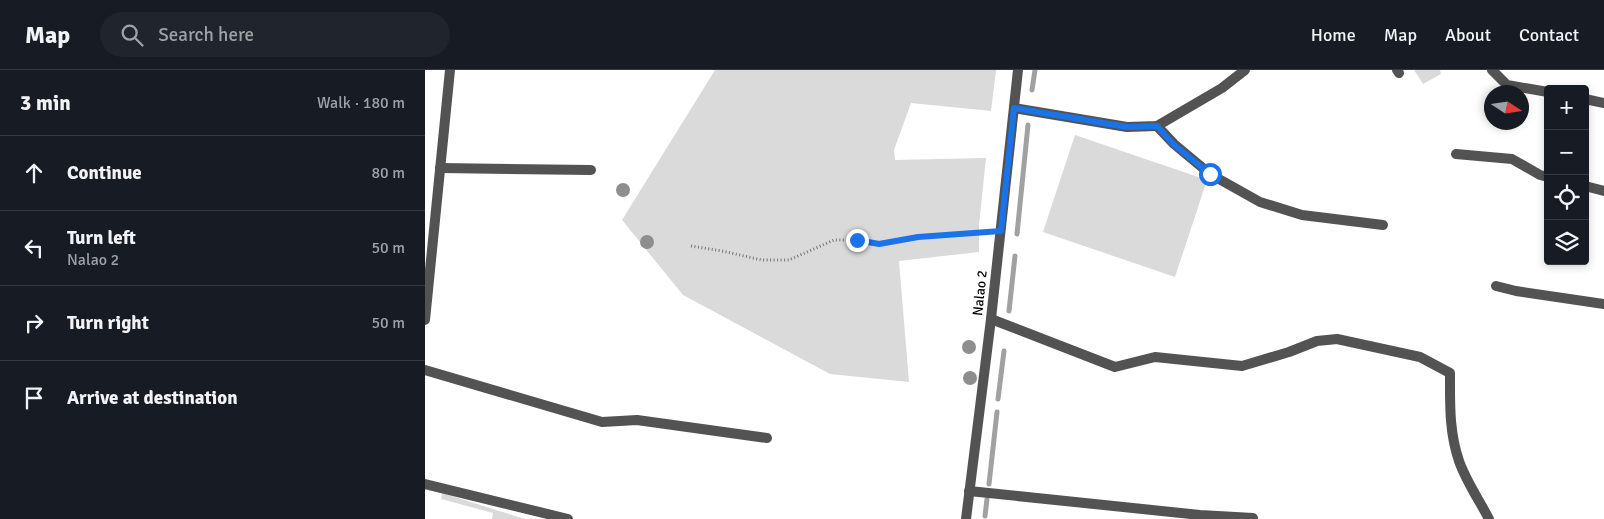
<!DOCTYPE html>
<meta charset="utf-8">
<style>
:root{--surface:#171b24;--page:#20242c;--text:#f1f3f6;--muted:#9ea1a6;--line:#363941}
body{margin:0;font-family:Signika,sans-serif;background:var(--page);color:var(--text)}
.controls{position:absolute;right:15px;top:15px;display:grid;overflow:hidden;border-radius:5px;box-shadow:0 2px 8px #0003}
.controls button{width:45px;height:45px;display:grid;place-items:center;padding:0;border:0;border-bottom:1px solid var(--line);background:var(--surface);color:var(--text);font:25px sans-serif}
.compass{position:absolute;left:1059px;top:15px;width:45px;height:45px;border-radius:50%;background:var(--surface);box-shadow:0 2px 8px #0003;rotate:102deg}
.stop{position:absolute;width:15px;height:15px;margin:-11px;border:4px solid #1a73e8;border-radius:50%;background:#fff}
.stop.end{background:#1a73e8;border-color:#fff;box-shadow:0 1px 5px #0008}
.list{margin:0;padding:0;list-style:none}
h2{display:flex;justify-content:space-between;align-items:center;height:65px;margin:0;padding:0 20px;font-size:21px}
h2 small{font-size:16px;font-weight:400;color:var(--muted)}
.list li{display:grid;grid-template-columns:32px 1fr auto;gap:15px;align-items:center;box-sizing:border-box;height:75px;padding:0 20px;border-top:1px solid var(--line)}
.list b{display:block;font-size:19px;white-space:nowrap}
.list p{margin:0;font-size:16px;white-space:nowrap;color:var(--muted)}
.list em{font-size:16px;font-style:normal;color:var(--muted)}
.icon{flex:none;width:28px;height:28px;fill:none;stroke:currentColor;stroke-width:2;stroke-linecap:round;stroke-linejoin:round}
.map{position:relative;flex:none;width:1179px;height:449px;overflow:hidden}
header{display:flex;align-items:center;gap:30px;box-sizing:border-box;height:70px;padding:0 25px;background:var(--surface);border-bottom:1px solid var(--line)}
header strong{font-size:24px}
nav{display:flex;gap:28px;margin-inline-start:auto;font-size:18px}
.search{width:350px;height:45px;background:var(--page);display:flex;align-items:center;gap:12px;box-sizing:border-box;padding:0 18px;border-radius:28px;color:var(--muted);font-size:19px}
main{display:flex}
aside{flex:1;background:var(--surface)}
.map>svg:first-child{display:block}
.grass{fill:#dadada}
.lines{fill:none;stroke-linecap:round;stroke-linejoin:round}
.stream{stroke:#a1a1a1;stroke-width:5}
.path{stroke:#757575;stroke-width:3;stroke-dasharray:1 2.5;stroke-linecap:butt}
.lane{stroke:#535353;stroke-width:10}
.street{stroke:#535353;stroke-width:10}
.tree{fill:#8e8e8e}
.route{stroke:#1a73e8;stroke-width:6}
.labels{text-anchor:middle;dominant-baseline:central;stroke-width:4;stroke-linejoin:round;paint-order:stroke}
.street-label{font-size:14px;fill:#000;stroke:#fff}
</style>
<header>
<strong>Map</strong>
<div class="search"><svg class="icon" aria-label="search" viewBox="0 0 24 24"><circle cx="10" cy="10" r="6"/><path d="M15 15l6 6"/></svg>Search here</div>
<nav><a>Home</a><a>Map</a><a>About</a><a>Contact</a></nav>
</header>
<main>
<aside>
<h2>3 min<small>Walk · 180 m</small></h2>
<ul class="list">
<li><svg class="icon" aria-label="ahead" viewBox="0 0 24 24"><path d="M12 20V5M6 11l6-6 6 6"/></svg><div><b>Continue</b></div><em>80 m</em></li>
<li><svg class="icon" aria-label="left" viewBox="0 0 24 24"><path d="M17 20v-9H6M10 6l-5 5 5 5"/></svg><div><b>Turn left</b><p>Nalao 2</p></div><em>50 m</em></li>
<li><svg class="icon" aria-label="right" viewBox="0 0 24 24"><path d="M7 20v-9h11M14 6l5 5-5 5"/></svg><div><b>Turn right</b></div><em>50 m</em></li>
<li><svg class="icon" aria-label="arrive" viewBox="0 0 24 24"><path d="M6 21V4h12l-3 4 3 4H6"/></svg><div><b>Arrive at destination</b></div></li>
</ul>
</aside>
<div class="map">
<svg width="1179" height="449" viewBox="0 0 1179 449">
<rect width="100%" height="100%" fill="#fff"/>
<g class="grass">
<polygon points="290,0 571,0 566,41 486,33 469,80 470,90 561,88 554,155 554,182 474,191 484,312 405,304 258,225 197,150"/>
<polygon points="989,0 1015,0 1016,4 998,14"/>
<polygon points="650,65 782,110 750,207 618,162"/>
<polygon points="17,423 100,449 67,449 68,443 16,429"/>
</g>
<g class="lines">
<g class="stream">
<polyline points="607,20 610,0"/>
<polyline points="592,164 603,55"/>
<polyline points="584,241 590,186"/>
<polyline points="573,329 579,281"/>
<polyline points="564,414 572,342"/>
<polyline points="560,446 562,429"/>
</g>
<polyline class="path" points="266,176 297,181 337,190 364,190 409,170 432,170 454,174 493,167 563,162"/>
<g class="lane">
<polyline points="972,0 974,3"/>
<polyline points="1067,0 1082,15 1123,22"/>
<polyline points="1160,29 1179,33"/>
<polyline points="589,38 702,57 732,56 797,18 820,0"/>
<polyline points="732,56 749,74 785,104 835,132 877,145 958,155"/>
<polyline points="1031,84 1087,89 1115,105 1123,107"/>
<polyline points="15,98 166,100"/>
<polyline points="1160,116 1179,121"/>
<polyline points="1071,216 1091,221 1179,234"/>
<polyline points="0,300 177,352 212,350 342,368"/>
<polyline points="0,414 143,449"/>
<polyline points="544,421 775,445 828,448"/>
</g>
<g class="street">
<path d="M566,249l124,48 40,-10 87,9 47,-14 28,-11 20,-2 83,18 30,16c0,30 -1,59 9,88 7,20 20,39 30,58"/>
<polyline points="0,250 25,0"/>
<polyline points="541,449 566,249 593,0"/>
</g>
</g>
<g class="tree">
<circle cx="198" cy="120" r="7"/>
<circle cx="222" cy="172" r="7"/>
<circle cx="544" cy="277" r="7"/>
<circle cx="545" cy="308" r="7"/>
</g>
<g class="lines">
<polyline class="route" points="432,170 454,174 493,167 576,161 589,38 702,57 732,56 748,74 785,104"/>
</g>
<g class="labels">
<g class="street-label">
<text transform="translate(555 223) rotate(-84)">Nalao 2</text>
</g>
</g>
</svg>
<div class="controls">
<button>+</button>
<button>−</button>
<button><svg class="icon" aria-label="locate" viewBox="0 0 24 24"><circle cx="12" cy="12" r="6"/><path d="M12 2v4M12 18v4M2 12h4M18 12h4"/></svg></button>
<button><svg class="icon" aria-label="layers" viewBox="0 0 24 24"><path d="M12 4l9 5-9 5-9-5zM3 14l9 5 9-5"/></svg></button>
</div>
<svg class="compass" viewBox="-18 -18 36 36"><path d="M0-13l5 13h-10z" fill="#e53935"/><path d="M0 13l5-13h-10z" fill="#9ea1a6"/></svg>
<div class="stop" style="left:785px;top:104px"></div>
<div class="stop end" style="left:432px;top:170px"></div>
</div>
</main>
